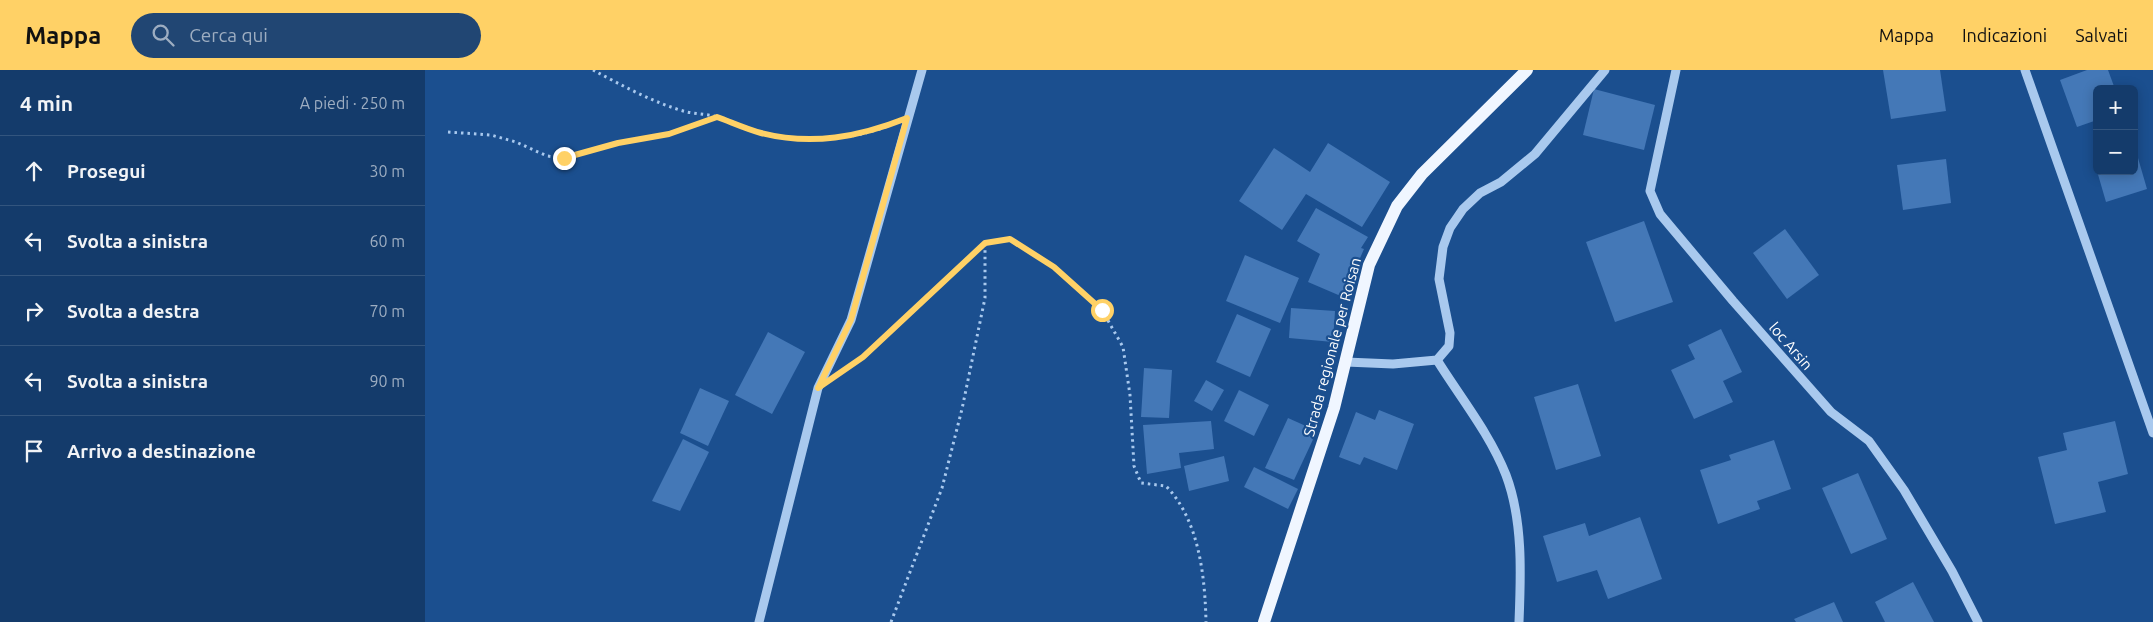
<!DOCTYPE html>
<html lang="it">
<meta charset="utf-8">
<style>
:root{--surface:#143b6b;--page:#214673;--text:#f1f3f6;--muted:#9dadc1;--line:#33557e;--accent:#ffd166}
body{margin:0;font-family:Ubuntu,sans-serif;background:var(--page);color:var(--text)}
.controls{position:absolute;right:15px;top:15px;display:grid;overflow:hidden;border-radius:8px;box-shadow:0 2px 12px #0003}
.controls button{width:45px;height:45px;display:grid;place-items:center;padding:0;border:0;border-bottom:1px solid var(--line);background:var(--surface);color:var(--text);font:25px sans-serif}
.stop{position:absolute;width:15px;height:15px;margin:-11px;border:4px solid #ffd166;border-radius:50%;background:#fff}
.stop.end{background:#ffd166;border-color:#fff;box-shadow:0 1px 5px #0008}
.list{margin:0;padding:0;list-style:none}
h2{display:flex;justify-content:space-between;align-items:center;height:65px;margin:0;padding:0 20px;font-size:21px}
h2 small{font-size:16px;font-weight:400;color:var(--muted)}
.list li{display:grid;grid-template-columns:32px 1fr auto;gap:15px;align-items:center;box-sizing:border-box;height:70px;padding:0 20px;border-top:1px solid var(--line)}
.list b{display:block;font-size:19px;white-space:nowrap}
.list em{font-size:16px;font-style:normal;color:var(--muted)}
.icon{flex:none;width:28px;height:28px;fill:none;stroke:currentColor;stroke-width:2;stroke-linecap:round;stroke-linejoin:round}
.map{position:relative;flex:none;width:1728px;height:552px;overflow:hidden}
header{display:flex;align-items:center;gap:30px;box-sizing:border-box;height:70px;padding:0 25px;background:var(--accent);color:#111}
header strong{font-size:24px}
nav{display:flex;gap:28px;margin-inline-start:auto;font-size:18px}
.search{width:350px;height:45px;background:var(--page);display:flex;align-items:center;gap:12px;box-sizing:border-box;padding:0 18px;border-radius:28px;color:var(--muted);font-size:19px}
main{display:flex}
aside{flex:1;background:var(--surface)}
.map>svg:first-child{display:block}
.building{fill:#4478b7}
.lines{fill:none;stroke-linecap:round;stroke-linejoin:round}
.path{stroke:#a9c9ee;stroke-width:3;stroke-dasharray:2.5 4;stroke-linecap:butt}
.minor{stroke:#a9c9ee;stroke-width:9}
.major{stroke:#f0f6ff;stroke-width:12}
.route{stroke:#ffd166;stroke-width:6}
.labels{text-anchor:middle;dominant-baseline:central;stroke-width:4.5;stroke-linejoin:round;paint-order:stroke}
.street-label{font-size:15px;fill:#fff;stroke:#1b4f8f}
</style>
<header>
<strong>Mappa</strong>
<div class="search"><svg class="icon" aria-label="search" viewBox="0 0 24 24"><circle cx="10" cy="10" r="6"/><path d="M15 15l6 6"/></svg>Cerca qui</div>
<nav><a>Mappa</a><a>Indicazioni</a><a>Salvati</a></nav>
</header>
<main>
<aside>
<h2>4 min<small>A piedi · 250 m</small></h2>
<ul class="list">
<li><svg class="icon" aria-label="ahead" viewBox="0 0 24 24"><path d="M12 20V5M6 11l6-6 6 6"/></svg><div><b>Prosegui</b></div><em>30 m</em></li>
<li><svg class="icon" aria-label="left" viewBox="0 0 24 24"><path d="M17 20v-9H6M10 6l-5 5 5 5"/></svg><div><b>Svolta a sinistra</b></div><em>60 m</em></li>
<li><svg class="icon" aria-label="right" viewBox="0 0 24 24"><path d="M7 20v-9h11M14 6l5 5-5 5"/></svg><div><b>Svolta a destra</b></div><em>70 m</em></li>
<li><svg class="icon" aria-label="left" viewBox="0 0 24 24"><path d="M17 20v-9H6M10 6l-5 5 5 5"/></svg><div><b>Svolta a sinistra</b></div><em>90 m</em></li>
<li><svg class="icon" aria-label="arrive" viewBox="0 0 24 24"><path d="M6 21V4h12l-3 4 3 4H6"/></svg><div><b>Arrivo a destinazione</b></div></li>
</ul>
</aside>
<div class="map">
<svg width="1728" height="552" viewBox="0 0 1728 552">
<rect width="100%" height="100%" fill="#1b4f8f"/>
<g class="building">
<polygon points="1458,0 1515,0 1521,41 1466,49"/>
<polygon points="1662,0 1683,0 1690,19 1672,19 1672,50 1652,57 1635,10"/>
<polygon points="1169,19 1230,35 1219,80 1158,65"/>
<polygon points="903,73 965,112 937,157 881,124 857,160 814,131 849,78 885,102"/>
<polygon points="1713,88 1722,119 1681,132 1672,101 1709,101 1709,89"/>
<polygon points="1521,89 1526,133 1478,140 1472,95"/>
<polygon points="891,138 943,167 936,178 939,179 918,227 883,212 895,184 872,171"/>
<polygon points="1219,151 1248,232 1190,252 1161,172"/>
<polygon points="1360,159 1394,205 1362,229 1328,183"/>
<polygon points="820,185 874,208 855,253 801,231"/>
<polygon points="866,238 910,241 908,272 864,268"/>
<polygon points="812,244 846,259 825,307 791,292"/>
<polygon points="1296,259 1317,302 1298,311 1308,332 1269,349 1246,300 1270,289 1263,275"/>
<polygon points="343,262 380,282 347,344 310,325"/>
<polygon points="719,298 747,300 744,348 716,347"/>
<polygon points="781,310 799,320 787,341 769,331"/>
<polygon points="1153,314 1176,386 1131,400 1109,327"/>
<polygon points="275,318 304,331 283,376 255,363"/>
<polygon points="814,320 844,335 829,366 799,351"/>
<polygon points="954,340 989,354 972,400 939,387 935,395 914,387 931,342 950,350"/>
<polygon points="863,348 892,361 869,410 840,398"/>
<polygon points="786,351 789,379 754,383 756,398 722,404 718,355"/>
<polygon points="1690,351 1703,404 1673,412 1681,442 1630,454 1613,387 1642,380 1638,363"/>
<polygon points="258,369 284,382 255,441 227,431"/>
<polygon points="1349,370 1366,419 1332,431 1335,439 1293,454 1275,400 1306,390 1304,385"/>
<polygon points="799,386 804,411 764,421 759,396"/>
<polygon points="829,397 873,419 863,439 819,417"/>
<polygon points="1433,403 1462,469 1426,484 1397,418"/>
<polygon points="1215,447 1237,509 1183,529 1172,500 1132,512 1118,466 1160,453 1164,466"/>
<polygon points="1488,512 1509,552 1460,552 1450,532"/>
<polygon points="1409,532 1418,552 1371,552 1369,549"/>
</g>
<g class="lines">
<g class="path">
<path d="M168,0c28,15 63,34 94,42 10,2 20,2 30,5 15,3 28,12 43,16 41,10 89,8 128,-7"/>
<polyline points="23,62 66,65 91,72 122,86 139,88 193,73 244,64 290,47"/>
<path d="M424,297l14,-10 122,-114 25,-4 44,28 48,43 21,37 7,48 4,71 7,17 25,3c33,34 39,90 40,136"/>
<polyline points="466,552 517,418 537,339 560,228 560,174"/>
</g>
<g class="minor">
<polyline points="1251,0 1225,121 1235,144 1308,231 1406,342 1444,371 1479,420 1527,501 1553,552"/>
<polyline points="1600,0 1728,363"/>
<path d="M1012,290c23,37 53,74 69,115 17,45 15,99 13,147"/>
<polyline points="921,292 968,294 1012,290 1024,276 1025,263 1014,209 1018,177 1025,158 1038,139 1055,123 1076,112 1110,84 1180,0"/>
<polyline points="334,552 393,318 426,250 497,0"/>
</g>
<polyline class="major" points="839,552 909,338 944,195 972,136 997,104 1102,0"/>
</g>
<g class="lines">
<path class="route" d="M139,88l54,-15 51,-9 48,-17c14,5 29,12 44,16 51,13 98,4 146,-15l-56,202 -33,68 45,-31 122,-114 25,-4 44,28 48,43"/>
</g>
<g class="labels">
<g class="street-label">
<text transform="translate(1366 276) rotate(49)">loc Arsin</text>
<text transform="translate(907 277) rotate(-75)">Strada regionale per Roisan</text>
</g>
</g>
</svg>
<div class="controls">
<button>+</button>
<button>−</button>
</div>
<div class="stop" style="left:677px;top:240px"></div>
<div class="stop end" style="left:139px;top:88px"></div>
</div>
</main>
